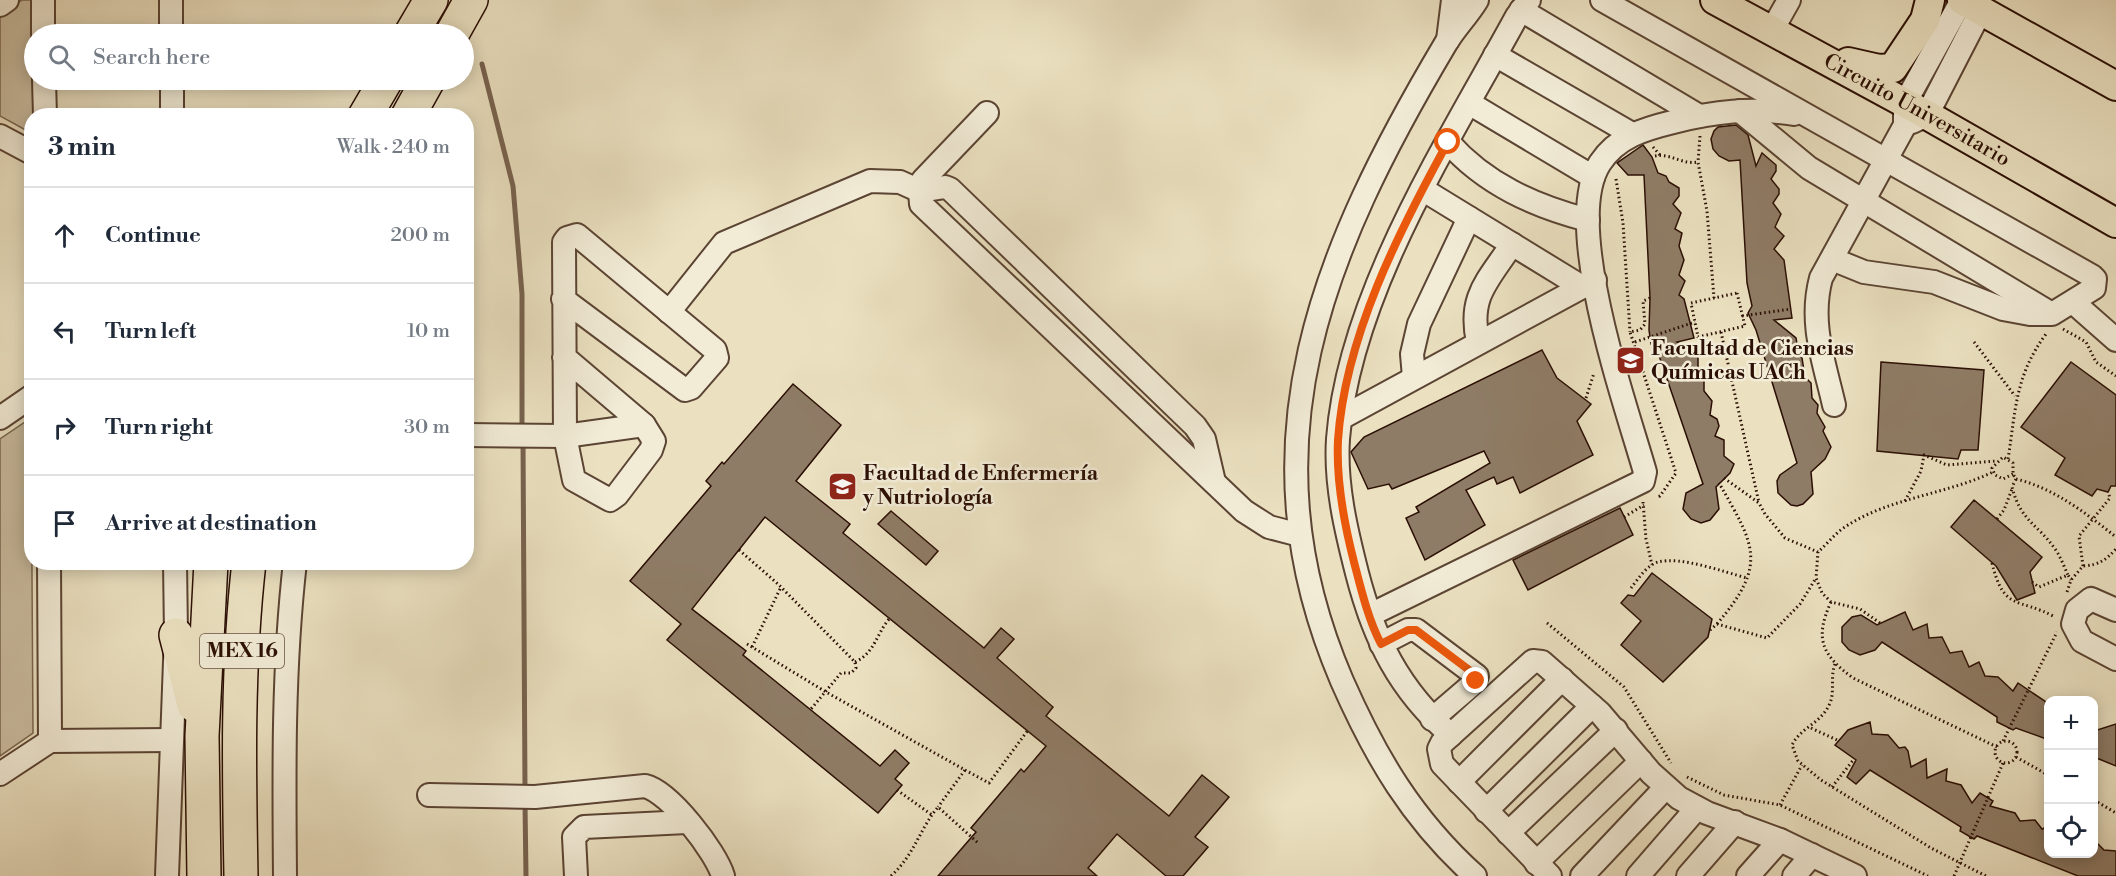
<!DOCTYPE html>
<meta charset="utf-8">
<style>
:root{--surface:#fff;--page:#f6f6f7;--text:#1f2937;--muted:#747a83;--line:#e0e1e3}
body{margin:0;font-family:"Libre Bodoni",serif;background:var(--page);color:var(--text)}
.controls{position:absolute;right:18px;bottom:18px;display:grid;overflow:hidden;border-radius:12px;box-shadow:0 3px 15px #0003}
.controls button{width:54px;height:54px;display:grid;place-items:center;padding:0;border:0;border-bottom:2px solid var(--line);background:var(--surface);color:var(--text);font:30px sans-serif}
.stop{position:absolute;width:18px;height:18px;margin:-14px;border:4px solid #ea580c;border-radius:50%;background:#fff}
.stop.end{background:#ea580c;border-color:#fff;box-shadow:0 2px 6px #0008}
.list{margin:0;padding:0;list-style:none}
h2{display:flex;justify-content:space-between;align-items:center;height:78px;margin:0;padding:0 24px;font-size:26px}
h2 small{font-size:20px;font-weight:400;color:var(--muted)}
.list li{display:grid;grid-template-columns:39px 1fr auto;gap:18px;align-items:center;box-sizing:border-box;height:96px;padding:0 24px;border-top:2px solid var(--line)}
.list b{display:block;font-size:22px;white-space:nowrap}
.list em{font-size:20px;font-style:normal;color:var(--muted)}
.icon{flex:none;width:33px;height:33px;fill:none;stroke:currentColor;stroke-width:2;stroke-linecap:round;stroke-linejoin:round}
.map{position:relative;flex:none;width:2116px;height:876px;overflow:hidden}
.search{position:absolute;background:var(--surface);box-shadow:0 3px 15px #0003;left:24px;top:24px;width:450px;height:66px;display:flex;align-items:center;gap:15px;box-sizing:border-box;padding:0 21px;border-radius:33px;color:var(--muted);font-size:22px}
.panel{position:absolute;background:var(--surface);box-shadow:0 3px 15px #0003;left:24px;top:108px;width:450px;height:462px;border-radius:24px}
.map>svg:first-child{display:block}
.green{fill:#cabda1;stroke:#7a6652;stroke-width:1.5}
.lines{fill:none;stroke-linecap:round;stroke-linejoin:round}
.stream{stroke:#77624f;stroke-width:5}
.building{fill:#8f7c66;stroke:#2b0f04;stroke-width:1.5}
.minor-casing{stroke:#5b4433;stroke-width:26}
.major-casing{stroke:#2b0f04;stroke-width:32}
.highway-casing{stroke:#2b0f04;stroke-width:36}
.path{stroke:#2b0f04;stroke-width:3;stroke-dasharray:1.5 3;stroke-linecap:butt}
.minor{stroke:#f2ecd7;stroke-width:22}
.major{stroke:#ebe1c1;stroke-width:28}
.highway{stroke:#ebe1c1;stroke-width:33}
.route{stroke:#ea580c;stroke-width:8}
.labels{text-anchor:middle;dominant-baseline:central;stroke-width:5;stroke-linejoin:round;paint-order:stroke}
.shield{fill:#f2ecd7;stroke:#675143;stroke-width:1.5}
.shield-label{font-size:20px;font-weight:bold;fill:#2b0f04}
.street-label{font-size:21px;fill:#2b0f04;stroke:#f2ecd7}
.poi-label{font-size:21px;font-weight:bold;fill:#2b0f04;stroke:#f2ecd7;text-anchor:start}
</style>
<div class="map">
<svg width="2116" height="876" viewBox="0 0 2116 876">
<rect width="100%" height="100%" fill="#ebe1c1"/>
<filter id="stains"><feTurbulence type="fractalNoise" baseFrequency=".00333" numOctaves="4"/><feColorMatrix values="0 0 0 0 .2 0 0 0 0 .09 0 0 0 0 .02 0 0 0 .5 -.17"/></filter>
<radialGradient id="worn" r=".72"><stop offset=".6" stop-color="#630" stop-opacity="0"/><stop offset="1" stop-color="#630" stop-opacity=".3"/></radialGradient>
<g class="green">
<path d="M22,0h17c-5,39 -5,76 0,115l-7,1 -1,17 -31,-17v-102z"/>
<polygon points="31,418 33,733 0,756 0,439"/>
</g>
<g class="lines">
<g class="stream">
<polyline points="482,64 513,186 522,294 522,430"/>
<polyline points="523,440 525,790"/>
<polyline points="525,803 526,876"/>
</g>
</g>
<g class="building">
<polygon points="1736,125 1748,135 1756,166 1762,153 1776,165 1776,171 1771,179 1779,189 1779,194 1773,203 1781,214 1775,227 1784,236 1774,249 1784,260 1792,318 1774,320 1796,338 1797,344 1794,348 1802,358 1805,377 1811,383 1812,398 1818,405 1817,413 1825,427 1823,431 1831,447 1825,459 1811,472 1813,494 1803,504 1797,506 1791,505 1778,493 1777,481 1780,475 1797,463 1756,330 1748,313 1752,306 1747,283 1740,160 1729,161 1719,156 1713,149 1711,139 1714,131 1718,127"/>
<polygon points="1643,145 1652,157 1658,173 1666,176 1669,182 1679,188 1679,196 1673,204 1681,213 1675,229 1682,233 1679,246 1684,260 1679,275 1685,281 1679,295 1684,299 1694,338 1677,342 1698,357 1698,370 1704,379 1704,391 1712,401 1710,415 1717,419 1719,426 1715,436 1724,440 1724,456 1734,464 1730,473 1716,487 1719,509 1710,520 1701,523 1691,519 1683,509 1686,493 1703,484 1655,344 1651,344 1649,330 1650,298 1644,175 1628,175 1617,163"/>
<polygon points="1542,350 1557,378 1591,404 1577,421 1593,455 1520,493 1513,477 1497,484 1494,477 1466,490 1485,525 1425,560 1406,518 1419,512 1416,507 1490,463 1484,451 1392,489 1389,484 1368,489 1351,452 1364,437"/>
<polygon points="1881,362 1984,370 1978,450 1961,450 1958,459 1877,451"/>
<polygon points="2071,362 2116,395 2116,486 2111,486 2108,492 2097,489 2092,496 2055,475 2065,458 2021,427"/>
<polygon points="793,384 841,425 796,481 850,524 843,533 984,648 1001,628 1014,639 997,658 1053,707 1046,716 1169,816 1202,775 1229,797 1195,837 1208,847 1183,876 1166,876 1117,834 1088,868 1097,876 938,876 976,832 971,828 1021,769 1024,772 1046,746 765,517 692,609 746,651 743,655 880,766 895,750 909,763 895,779 902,785 878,813 667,640 681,624 630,581 711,486 706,481 722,462 724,464"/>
<polygon points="1974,500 2042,557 2030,572 2035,593 2017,600 1996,566 1951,527"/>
<polygon points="1620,508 1633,535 1528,590 1513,560"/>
<polygon points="891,511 938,551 926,565 878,524"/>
<polygon points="1652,573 1712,619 1708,637 1663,682 1621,645 1641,621 1621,603 1628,595 1634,596"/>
<polygon points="1905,612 1913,630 1927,624 1929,638 1942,637 1950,653 1962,651 1969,667 1979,662 1985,676 1998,677 2013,691 2018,683 2049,704 2049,740 2016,728 2013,730 1997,722 1997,717 1882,642 1875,650 1860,655 1849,650 1842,642 1842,627 1852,617 1861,615 1877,625"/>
<polygon points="1870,722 1872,734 1888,735 1899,748 1905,747 1908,751 1911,767 1926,759 1927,778 1947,769 1946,781 1961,785 1972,803 1980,793 1993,801 1990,806 2015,813 2020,821 2035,820 2042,829 2049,826 2049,854 2094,854 2094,840 2104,850 2116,851 2116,876 2078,876 1977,836 1974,839 1960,831 1961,827 1870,770 1856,784 1847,777 1856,760 1835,745 1848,730"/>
<polygon points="2116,724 2116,766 2094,757 2094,731"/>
</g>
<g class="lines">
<defs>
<g id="minor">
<polyline points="43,0 43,34"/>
<polyline points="171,0 171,34"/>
<polyline points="1602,0 2092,276 2095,279 2094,288 2052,314 2030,314 2003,309 1934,282 1864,272 1832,259"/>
<polyline points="0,5 7,0"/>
<polyline points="1521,10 1699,116"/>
<polyline points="1771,32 1789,0"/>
<polyline points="1448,40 1453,0"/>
<polyline points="1495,55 1632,134"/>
<polyline points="44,80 45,116"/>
<polyline points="172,80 172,116"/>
<polyline points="1469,103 1593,177"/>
<polyline points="1740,111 1809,168 2050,313"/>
<polyline points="987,113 923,180 920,191 921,204 1244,511 1269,527 1300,535"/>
<polyline points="1912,122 1927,115 1981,10"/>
<polyline points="0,136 32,153"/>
<path d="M1448,142c37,42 86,64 140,78"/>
<polyline points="1422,189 1582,287"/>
<polyline points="563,299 685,390 691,388 717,358 715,350 577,235 567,238 564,242 565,436 574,480 610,500 617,495 651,450 654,441 644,425 564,357"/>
<polyline points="2074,303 2116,340"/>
<polyline points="669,312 724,243 870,181 900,182 920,191 945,187 950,189 1195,426 1204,439 1214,482"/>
<path d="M1478,342c-10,-46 10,-61 34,-98"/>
<polyline points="1414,377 1412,354 1419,324 1469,218"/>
<path d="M1834,405c-10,-44 -25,-82 -13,-127l84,-153v-22l57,-103"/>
<polyline points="0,418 32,396"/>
<polyline points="1341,418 1595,280"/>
<polyline points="466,435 565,436 644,425"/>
<polyline points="49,562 50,741"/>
<polyline points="2116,610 2091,599 2077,610 2073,624 2082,641 2116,659"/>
<path d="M1370,615l273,-134 2,-9c-19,-67 -84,-249 -45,-309 17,-26 44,-34 73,-41 40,-10 79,-15 121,-8"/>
<polyline points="1381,644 1408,630 1416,630 1477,676 1474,683 1432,719"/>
<path d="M1451,735c-52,-45 -77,-96 -94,-162 -11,-43 -22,-89 -19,-134 11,-145 111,-298 179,-423l12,-16"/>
<polyline points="0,774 50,741 170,740"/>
<polyline points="1459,782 1562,679"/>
<path d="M429,795l106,2 110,-11c25,6 71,66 78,90"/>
<polyline points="1486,811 1592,706"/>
<polyline points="1508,833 1616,730"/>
<polyline points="1536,863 1641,761"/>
<polyline points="167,876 176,635 175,562"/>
<path d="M285,876c-1,-105 -2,-209 10,-314"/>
<polyline points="576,876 574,837 584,827 687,822"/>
<path d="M1475,876c-63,-57 -99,-118 -133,-195 -102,-237 -19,-431 104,-638 9,-15 22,-28 31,-43"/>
<polyline points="1550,876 1442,764 1439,749 1442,743 1533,661 1542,662 1600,713 1651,773 1679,798 1707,813 1780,840 1855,876"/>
<polyline points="1582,876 1666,787"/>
<polyline points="1638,876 1697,808"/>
<polyline points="1688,876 1735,822"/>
<polyline points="1748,876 1780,840"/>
<polyline points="1794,876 1812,855"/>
</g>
<g id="major">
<path id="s1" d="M1715,0l212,115 189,108"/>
<polyline points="1962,0 2116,86"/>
<polyline points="1848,62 1879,69 1893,68 1925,20 1930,0"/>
</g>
<g id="highway">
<polyline points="411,34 431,0"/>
<polyline points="452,34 471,0"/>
<polyline points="365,116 386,80"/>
<polyline points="408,116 428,80"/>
<polyline points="176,635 194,705"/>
<polyline points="204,876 202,736 211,562"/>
<path d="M241,876c-2,-105 -4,-209 8,-314"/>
</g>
</defs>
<use href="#minor" class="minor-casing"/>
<use href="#major" class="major-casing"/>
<use href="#highway" class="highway-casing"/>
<g class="path">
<polyline points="1700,136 1698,162 1707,211 1714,298"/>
<polyline points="1653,147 1660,155"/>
<path d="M1655,156c16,-3 27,9 43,6"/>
<polyline points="1616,179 1623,223 1630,332"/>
<polygon points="1737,293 1745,326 1698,337 1691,303"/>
<polyline points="1650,298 1643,301 1645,324 1640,330 1630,332 1676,473 1660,496 1656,497"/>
<polyline points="1742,316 1791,309"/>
<polyline points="2063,329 2086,342 2096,362 2116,376"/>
<polyline points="1721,332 1759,503"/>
<polyline points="1635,342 1695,322"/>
<polyline points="1974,342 2015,396"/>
<polyline points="1586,398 1594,373"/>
<path d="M2008,459c8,-50 7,-83 38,-125"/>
<path d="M2013,474l-10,5 -8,-4 -3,-7 11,-11 10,6v11l3,5 -4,8c9,35 26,37 43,62 6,8 9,18 13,26"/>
<polyline points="1724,478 1759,503 1765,514 1785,538 1818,552"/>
<path d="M2016,479c38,9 71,35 100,58"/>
<polyline points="1905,501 1921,471 1924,455 1947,465 1996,461"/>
<polyline points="1643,502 1646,539 1652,565"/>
<polyline points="1624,517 1644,505"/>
<polyline points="1997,519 2004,510 2012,489"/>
<polyline points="739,550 778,584 855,662 856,668 851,673 841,673 811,709"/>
<path d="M1992,563c12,49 26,34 63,54"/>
<polyline points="2083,566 2079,536 2110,498 2108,492"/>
<polyline points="2032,582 2039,587 2068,575 2071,580"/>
<path d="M1631,588c7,-9 16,-23 27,-26 23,-6 66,10 89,16"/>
<path d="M2067,592l4,-12 12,-14c16,-1 23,-6 33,-17"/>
<path d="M1831,602c-17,37 -9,53 22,76l144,69"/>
<polyline points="1547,623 1624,687 1671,763"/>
<path d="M1880,623l-20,-14 -29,-7 -9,-9 -6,-15 2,-26c8,-7 16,-17 24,-23 44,-31 103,-34 151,-57"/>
<path d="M1717,624c51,-60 38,-78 2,-141"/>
<polyline points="1710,630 1717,624 1767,638 1800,604 1816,578"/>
<polyline points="747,644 826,692 965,770 938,807"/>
<polyline points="752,647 781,587"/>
<path d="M855,662c20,-9 21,-28 35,-44"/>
<path d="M1835,664c-5,13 0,27 -5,39 -8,20 -29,24 -38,42l6,16 23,19 110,68 55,28"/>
<polyline points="1811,728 1837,740"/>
<polyline points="2003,741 2057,632"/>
<circle cx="2006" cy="752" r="11"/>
<polyline points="2016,757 2048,775"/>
<polyline points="965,770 989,783 1028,730"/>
<polyline points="1687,777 1724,795 1780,805 1928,876"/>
<polyline points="1832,787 1854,759"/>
<polyline points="897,790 932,815"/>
<polyline points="2094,800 2116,813"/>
<polyline points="1780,805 1802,765"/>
<path d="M891,876c24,-22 28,-46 47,-69l40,36"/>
<polyline points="1954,876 2003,763"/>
</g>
<use href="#minor" class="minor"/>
<use href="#major" class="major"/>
<use href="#highway" class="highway"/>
</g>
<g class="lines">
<path class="route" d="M1448,142c-49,89 -103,195 -110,298 -2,40 6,83 16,122 7,27 14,57 27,82l27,-14h8l61,46 -1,5"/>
</g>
<defs>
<symbol id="school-square" viewBox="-11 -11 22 22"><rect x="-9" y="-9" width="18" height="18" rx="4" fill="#8f2418" stroke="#f2ecd7"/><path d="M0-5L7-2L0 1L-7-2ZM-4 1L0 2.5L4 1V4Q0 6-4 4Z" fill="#fff"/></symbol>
</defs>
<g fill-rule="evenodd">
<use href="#school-square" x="1614" y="344" width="33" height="33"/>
<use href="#school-square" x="826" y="470" width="33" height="33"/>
</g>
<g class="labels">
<rect class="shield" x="200" y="634" width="84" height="34" rx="4.5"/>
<g class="shield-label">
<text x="242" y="651">MEX 16</text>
</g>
<g class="street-label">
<text stroke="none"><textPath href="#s1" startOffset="230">Circuito Universitario</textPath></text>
</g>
<g class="poi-label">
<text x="1651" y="349">Facultad de Ciencias<tspan x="1651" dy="24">Químicas UACh</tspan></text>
<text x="863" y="474">Facultad de Enfermería<tspan x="863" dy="24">y Nutriología</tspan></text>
</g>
</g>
<rect width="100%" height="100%" filter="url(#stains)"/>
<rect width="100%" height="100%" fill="url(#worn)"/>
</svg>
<div class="controls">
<button>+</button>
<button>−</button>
<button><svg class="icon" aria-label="locate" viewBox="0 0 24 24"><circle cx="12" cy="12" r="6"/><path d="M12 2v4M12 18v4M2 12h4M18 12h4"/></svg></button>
</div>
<div class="stop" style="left:1448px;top:142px"></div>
<div class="stop end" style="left:1476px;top:681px"></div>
<div class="search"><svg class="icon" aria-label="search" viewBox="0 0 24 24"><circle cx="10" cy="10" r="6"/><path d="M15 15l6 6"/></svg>Search here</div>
<section class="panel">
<h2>3 min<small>Walk · 240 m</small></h2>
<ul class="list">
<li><svg class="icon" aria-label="ahead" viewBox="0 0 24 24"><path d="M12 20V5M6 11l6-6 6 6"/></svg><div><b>Continue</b></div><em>200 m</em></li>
<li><svg class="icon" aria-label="left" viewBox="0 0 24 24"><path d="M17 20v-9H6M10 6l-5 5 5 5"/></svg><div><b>Turn left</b></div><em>10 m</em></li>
<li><svg class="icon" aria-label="right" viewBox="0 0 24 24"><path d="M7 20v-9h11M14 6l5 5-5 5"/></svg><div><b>Turn right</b></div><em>30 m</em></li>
<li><svg class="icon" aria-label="arrive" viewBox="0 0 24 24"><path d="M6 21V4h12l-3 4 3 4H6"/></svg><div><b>Arrive at destination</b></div></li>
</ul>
</section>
</div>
